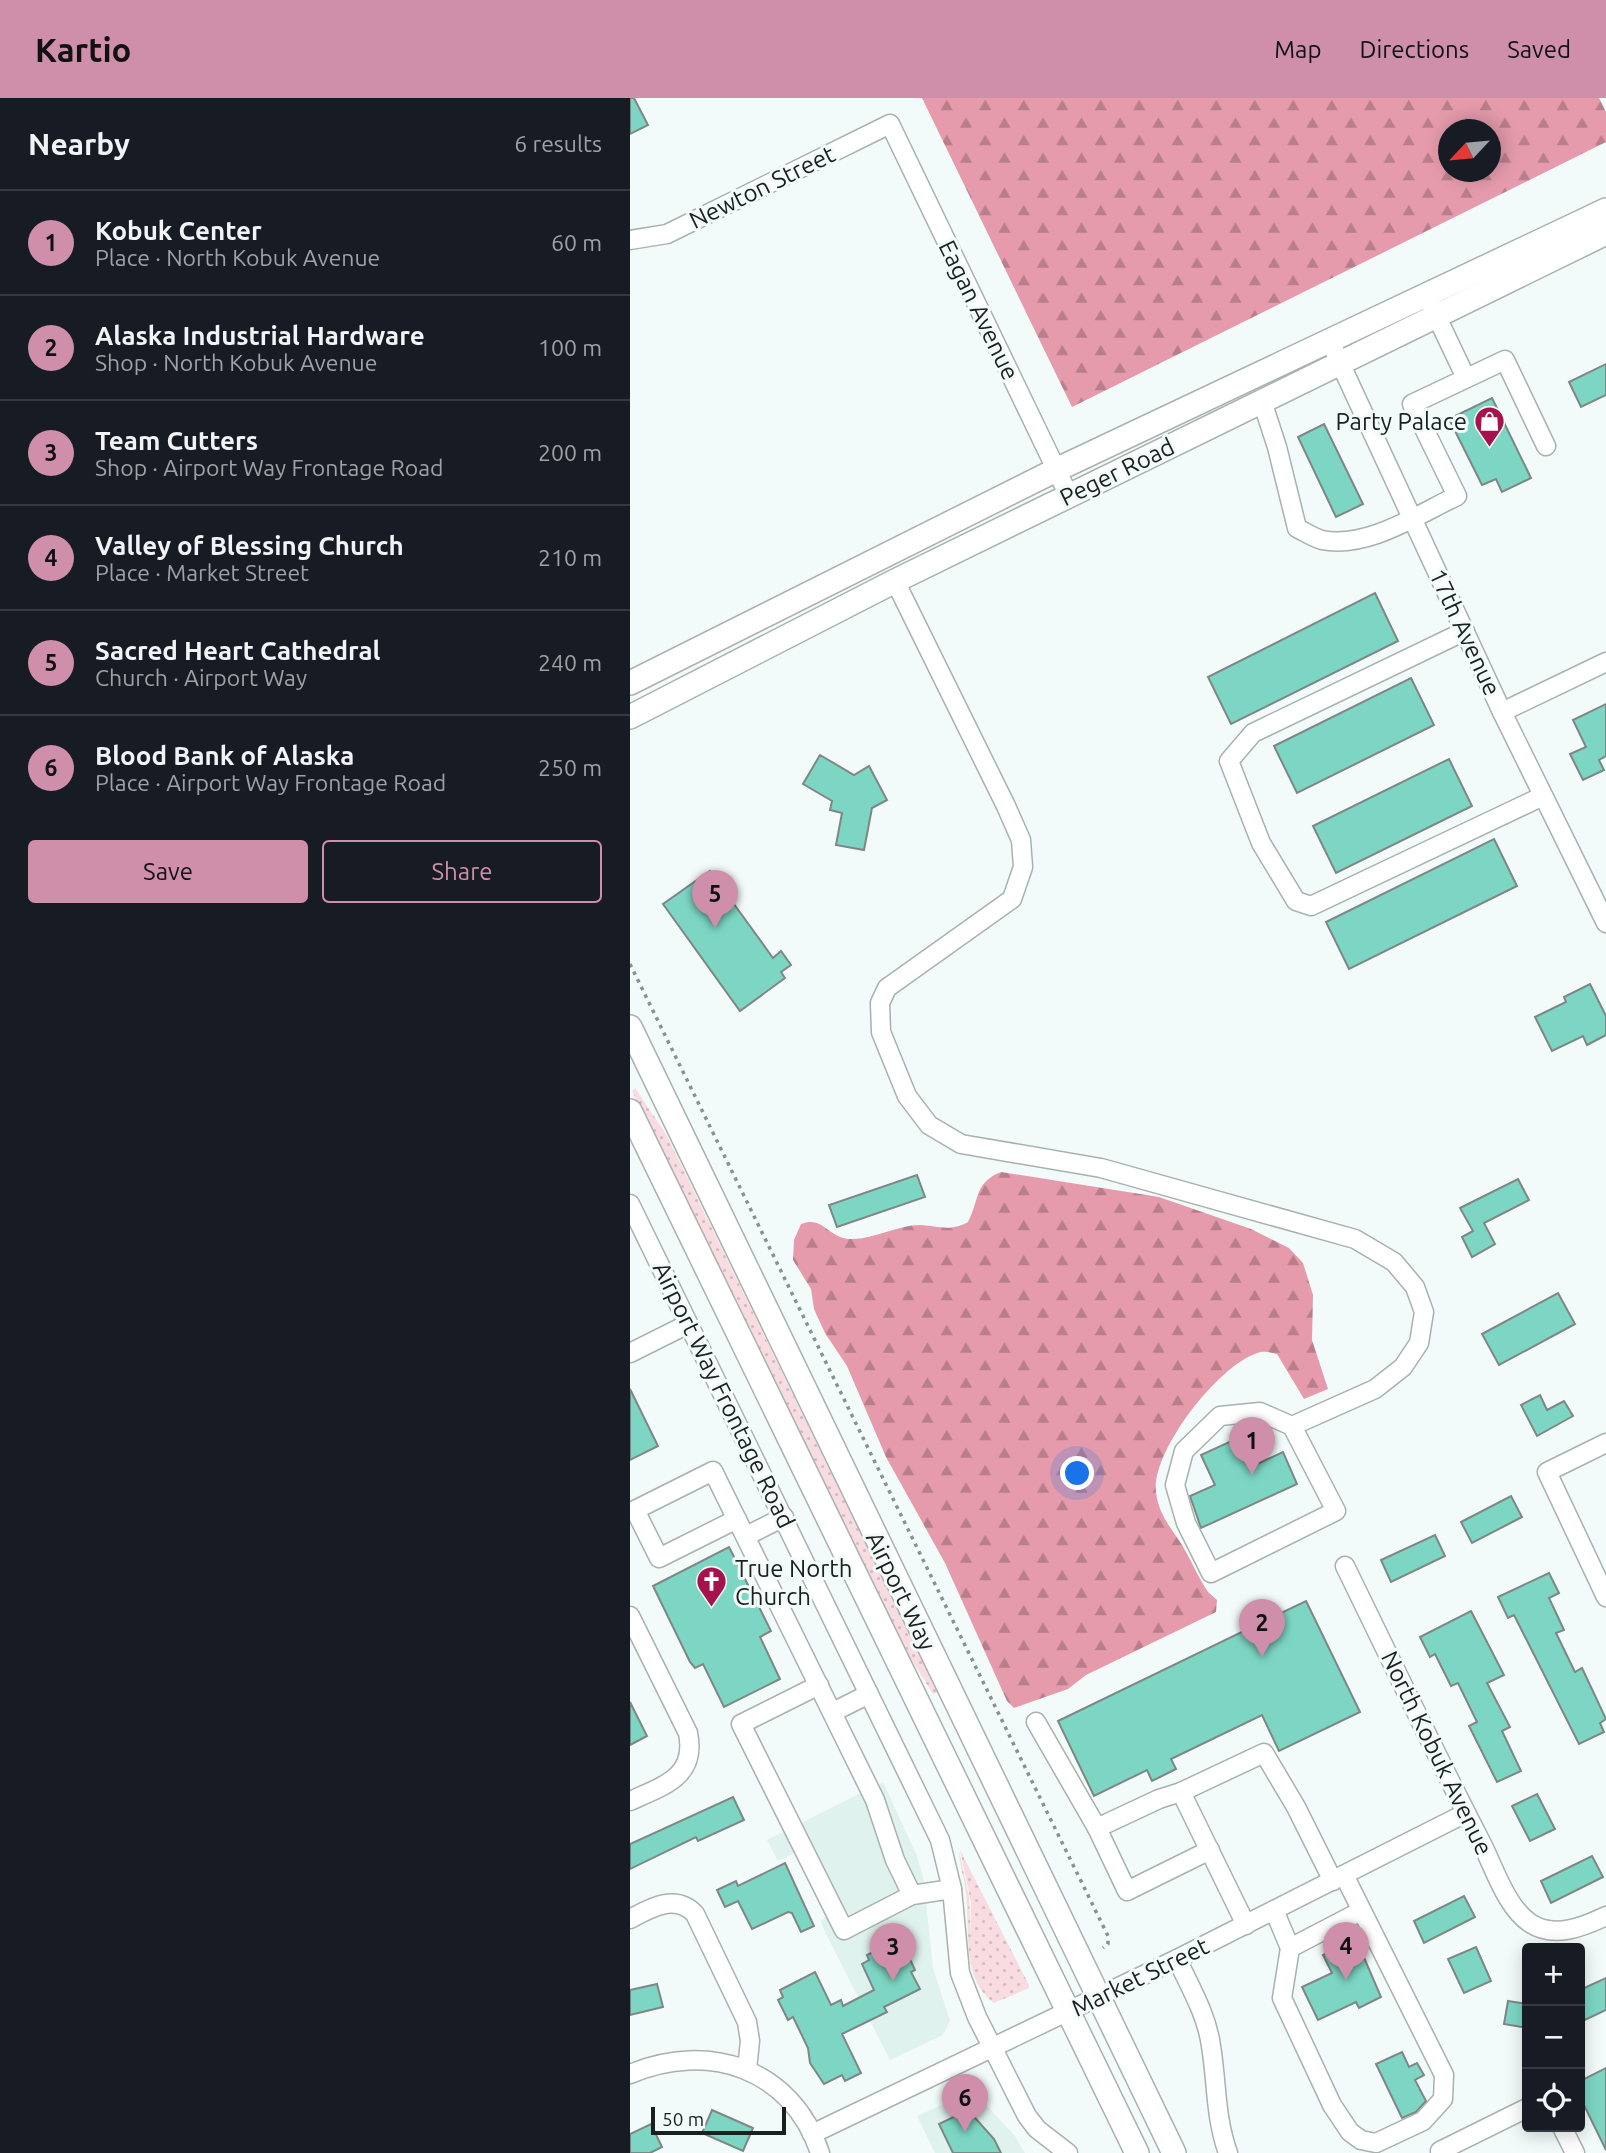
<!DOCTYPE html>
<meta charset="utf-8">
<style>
:root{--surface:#171b24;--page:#242831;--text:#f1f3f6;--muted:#9ea1a6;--line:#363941;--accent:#cf8eaa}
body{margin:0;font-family:Ubuntu,sans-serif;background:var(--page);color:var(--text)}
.controls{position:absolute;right:21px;bottom:21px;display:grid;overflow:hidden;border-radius:7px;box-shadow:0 4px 18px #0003}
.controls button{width:63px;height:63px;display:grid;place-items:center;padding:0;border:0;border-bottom:2px solid var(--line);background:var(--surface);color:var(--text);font:35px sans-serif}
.compass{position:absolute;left:808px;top:21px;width:63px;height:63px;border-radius:50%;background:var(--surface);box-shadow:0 4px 18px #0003;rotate:244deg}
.scale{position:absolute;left:21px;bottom:18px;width:135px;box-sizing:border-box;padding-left:7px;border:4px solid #1b1f1e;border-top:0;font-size:19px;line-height:24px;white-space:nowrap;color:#1b1f1e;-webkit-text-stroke:5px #f2fbf9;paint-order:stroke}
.you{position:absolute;left:448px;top:1376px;width:24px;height:24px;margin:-18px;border:5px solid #fff;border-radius:50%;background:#1a73e8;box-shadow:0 0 0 10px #1a73e833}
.badge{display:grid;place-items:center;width:46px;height:46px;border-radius:50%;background:var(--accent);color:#111;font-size:23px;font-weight:700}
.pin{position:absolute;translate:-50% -58px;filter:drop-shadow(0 2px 4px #0008)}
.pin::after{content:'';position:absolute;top:37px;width:24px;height:21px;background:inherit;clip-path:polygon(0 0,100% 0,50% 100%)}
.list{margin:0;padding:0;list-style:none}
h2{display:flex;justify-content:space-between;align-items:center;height:91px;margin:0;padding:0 28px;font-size:30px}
h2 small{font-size:23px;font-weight:400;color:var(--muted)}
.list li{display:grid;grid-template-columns:46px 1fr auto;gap:21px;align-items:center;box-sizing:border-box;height:105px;padding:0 28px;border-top:2px solid var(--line)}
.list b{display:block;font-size:26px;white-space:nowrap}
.list p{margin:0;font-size:23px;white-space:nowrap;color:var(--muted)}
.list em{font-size:23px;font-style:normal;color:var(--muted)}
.actions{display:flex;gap:14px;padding:21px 28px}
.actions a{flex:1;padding:16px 0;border:2px solid var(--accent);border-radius:7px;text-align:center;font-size:24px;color:var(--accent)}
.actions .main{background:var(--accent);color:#111}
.icon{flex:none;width:38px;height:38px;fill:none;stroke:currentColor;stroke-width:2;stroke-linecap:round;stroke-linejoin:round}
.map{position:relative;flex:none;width:976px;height:2055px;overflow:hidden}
header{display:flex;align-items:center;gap:42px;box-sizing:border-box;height:98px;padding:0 35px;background:var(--accent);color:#111}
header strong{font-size:33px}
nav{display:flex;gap:38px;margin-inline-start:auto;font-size:24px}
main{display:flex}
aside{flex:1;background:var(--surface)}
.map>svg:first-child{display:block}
.built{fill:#e0f2ee}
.grass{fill:url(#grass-dots)}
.forest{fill:url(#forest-firs);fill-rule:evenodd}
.building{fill:#7dd6c4;stroke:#7e8785;stroke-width:2}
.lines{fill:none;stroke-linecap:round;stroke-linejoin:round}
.minor-casing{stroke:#a9b1af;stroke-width:21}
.major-casing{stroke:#a9b1af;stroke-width:26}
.path{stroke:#89908e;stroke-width:3.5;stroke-dasharray:3.5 5;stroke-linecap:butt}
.minor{stroke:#fff;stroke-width:18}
.major{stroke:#fff;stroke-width:23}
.labels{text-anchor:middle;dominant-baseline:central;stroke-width:6;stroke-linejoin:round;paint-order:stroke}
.street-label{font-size:24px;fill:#1b1f1e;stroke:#f2fbf9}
.poi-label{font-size:24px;fill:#1b1f1e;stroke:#f2fbf9;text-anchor:end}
</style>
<header>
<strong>Kartio</strong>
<nav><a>Map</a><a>Directions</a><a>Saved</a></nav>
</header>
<main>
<aside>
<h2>Nearby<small>6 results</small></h2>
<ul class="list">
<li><span class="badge">1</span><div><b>Kobuk Center</b><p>Place · North Kobuk Avenue</p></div><em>60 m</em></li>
<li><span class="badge">2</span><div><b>Alaska Industrial Hardware</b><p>Shop · North Kobuk Avenue</p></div><em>100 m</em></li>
<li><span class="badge">3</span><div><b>Team Cutters</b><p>Shop · Airport Way Frontage Road</p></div><em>200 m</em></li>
<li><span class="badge">4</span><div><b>Valley of Blessing Church</b><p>Place · Market Street</p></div><em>210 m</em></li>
<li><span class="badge">5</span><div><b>Sacred Heart Cathedral</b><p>Church · Airport Way</p></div><em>240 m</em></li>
<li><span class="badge">6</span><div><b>Blood Bank of Alaska</b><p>Place · Airport Way Frontage Road</p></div><em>250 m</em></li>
</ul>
<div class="actions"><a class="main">Save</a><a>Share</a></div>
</aside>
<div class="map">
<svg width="976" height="2055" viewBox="0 0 976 2055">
<defs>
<pattern id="grass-dots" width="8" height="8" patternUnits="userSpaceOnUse" patternTransform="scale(1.75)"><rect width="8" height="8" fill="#f9dce2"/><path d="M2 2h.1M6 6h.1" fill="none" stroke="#d5bcc1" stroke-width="1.8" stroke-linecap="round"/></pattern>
<pattern id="forest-firs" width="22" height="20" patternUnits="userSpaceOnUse" patternTransform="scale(1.75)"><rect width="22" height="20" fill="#e59bab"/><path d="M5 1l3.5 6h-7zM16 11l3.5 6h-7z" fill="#b97e8b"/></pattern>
</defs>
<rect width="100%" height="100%" fill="#f2fbf9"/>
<g class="built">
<polygon points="253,1684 287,1758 293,1778 303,1870 320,1923 313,1937 260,1962 195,1834 191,1823 196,1818 165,1755 148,1763 137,1742"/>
<polygon points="343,1993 385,2038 395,2055 305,2055 287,2018"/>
</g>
<g class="grass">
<polygon points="5,990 36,1036 308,1594 303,1596 268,1540 2,993"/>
<path d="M330,1752l69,135v3l-35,15c-33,-24 -24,-74 -28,-109 -1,-14 -7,-30 -7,-43l10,46 2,41v-36z"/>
</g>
<g class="forest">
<path d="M292,0h677l7,14v30l-534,265zM818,32h42v42h-42z"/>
<path d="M371,1074l158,25 92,32 38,19 14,15 10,32 -1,45 16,49 -24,10 -27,-45c-4,-1 -12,-3 -16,-2 -40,9 -110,99 -105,140 2,21 15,36 26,53 9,15 16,32 26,47l9,8 -1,12 -130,63 -18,14 -54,19 -7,-7 -62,-138 -59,-106 -39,-91 -22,-33 -11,-24 -3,-20 -18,-29 1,-20 7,-16c22,-9 27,14 49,15 23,1 47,-14 70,-14 19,1 30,7 48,-3 12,-23 6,-39 33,-50z"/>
</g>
<g class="building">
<polygon points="0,0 4,0 18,27 0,36"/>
<polygon points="976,266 976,297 951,309 939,284"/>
<polygon points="862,300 901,380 872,394 866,381 852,387 819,321"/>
<polygon points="694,326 733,406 706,419 668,339"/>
<polygon points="745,495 768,543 601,626 578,579"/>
<polygon points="781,580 804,627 667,695 644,648"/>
<polygon points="976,606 976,658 969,662 974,672 953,682 940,656 956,649 943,622"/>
<polygon points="190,657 224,677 239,668 257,702 242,710 234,752 206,747 212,715 200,712 202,703 173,686"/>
<polygon points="819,661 842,708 706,775 683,728"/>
<polygon points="864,741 887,788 719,871 696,824"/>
<polygon points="80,773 143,860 151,853 161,867 151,874 155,880 110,913 33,806"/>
<polygon points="960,886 976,918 976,937 957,947 953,938 922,953 905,919 936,904 934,899"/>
<polygon points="287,1077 295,1099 207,1129 199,1107"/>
<polygon points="888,1081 899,1102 854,1125 865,1146 842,1159 832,1139 843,1133 830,1110"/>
<polygon points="928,1195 945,1226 869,1267 852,1236"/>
<polygon points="0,1291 28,1348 0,1362"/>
<polygon points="910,1297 917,1312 934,1303 943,1318 907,1338 891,1307"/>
<polygon points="608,1340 621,1369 653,1354 667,1386 571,1430 560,1398 585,1387 571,1357"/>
<polygon points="881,1398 892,1419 842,1445 831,1424"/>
<polygon points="805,1437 815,1458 761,1484 751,1462"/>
<polygon points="99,1449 141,1533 130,1539 150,1581 94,1609 73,1566 65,1570 60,1564 23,1488"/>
<polygon points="919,1475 929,1495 919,1500 934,1532 926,1535 945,1574 952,1570 976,1621 970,1625 974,1634 949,1646 884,1517 878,1520 868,1499"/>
<polygon points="676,1503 730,1614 649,1653 632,1617 541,1661 546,1671 522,1683 517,1672 464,1698 428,1623"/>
<polygon points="841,1513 874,1577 857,1585 880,1629 872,1633 891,1673 867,1684 839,1628 847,1624 828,1585 821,1588 805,1556 800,1559 790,1539"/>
<polygon points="0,1604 17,1638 0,1647"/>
<polygon points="907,1696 925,1731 900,1743 882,1708"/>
<polygon points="103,1699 114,1722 68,1743 66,1739 0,1771 0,1746"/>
<polygon points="962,1758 973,1779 921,1805 911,1783"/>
<polygon points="155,1765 184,1828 171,1834 162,1815 158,1814 122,1831 108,1803 95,1809 87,1792 106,1783 108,1788"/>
<polygon points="834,1798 845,1819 794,1845 784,1823"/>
<polygon points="726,1841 751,1899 729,1910 726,1904 688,1922 672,1889 702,1875 693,1857"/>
<polygon points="266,1843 275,1861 279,1859 285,1872 281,1874 290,1891 254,1909 257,1914 212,1936 231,1975 215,1983 212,1977 194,1986 180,1965 178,1950 163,1919 158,1922 148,1902 153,1899 150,1892 185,1874 201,1907 211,1902 213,1908 244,1892 232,1866 239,1862 237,1857"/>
<polygon points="846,1849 861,1883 834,1895 818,1861"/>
<polygon points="976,1880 976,1912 955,1922 950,1911 950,1892"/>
<polygon points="27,1886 33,1909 0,1917 0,1892"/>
<polygon points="878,1903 897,1906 897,1930 874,1926"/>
<polygon points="772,1954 779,1969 787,1965 794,1977 785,1982 796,2003 786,2014 772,2020 746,1966"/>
<polygon points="976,1970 976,2052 950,1999 950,1983"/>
<polygon points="82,2012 123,2030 113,2053 72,2035"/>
<polygon points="338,2012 364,2041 371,2055 323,2055 309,2026"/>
<polygon points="21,2026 32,2049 20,2055 0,2055 0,2036"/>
</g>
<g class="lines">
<defs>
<g id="minor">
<polyline points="0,142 37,136 260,26 439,398"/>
<polyline points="796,196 836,280"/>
<polyline points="699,241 872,614 976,825"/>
<path d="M632,303l15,46 20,81c8,4 17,10 25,12 45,9 95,-25 135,-44l-45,-92 93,-44 41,86"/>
<polyline points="265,483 376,708 391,742 393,769 382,801 257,890 250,905 251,934 277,998 299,1027 331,1046 471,1070 725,1141 764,1164 785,1189 794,1214 789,1245 773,1269 745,1291 662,1328 630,1314 590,1318 554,1353 545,1387 556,1425 581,1475 706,1413 662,1328"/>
<polyline points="835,533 623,635 599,663 631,745 666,803 681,808 913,698"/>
<polyline points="872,614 976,564"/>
<polyline points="0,1106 310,1742 322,1791 330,1875 347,1919 397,2018 407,2031 438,2055"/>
<polyline points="0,1255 58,1226"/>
<polyline points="976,1345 917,1374 976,1499"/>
<polyline points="107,1421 29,1460 5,1412 83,1373 245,1702 265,1762 282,1797"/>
<polyline points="116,1438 154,1419"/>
<path d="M715,1468c45,92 89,185 136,276 13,25 25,65 49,81 24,16 53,4 76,-7"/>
<path d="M0,1518l58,117c9,44 -25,53 -58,68"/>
<polyline points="189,1587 111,1626 214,1832 282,1797 322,1791"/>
<polyline points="203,1614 239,1596"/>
<polyline points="406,1624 467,1730"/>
<polyline points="551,1694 529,1701 467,1730 497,1793 580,1752"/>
<polyline points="644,1812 660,1850 652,1900 702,2007 720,2034 731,2042 746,2045 793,2023 813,2001 814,1977 714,1777"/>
<path d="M0,1821c20,-11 46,-26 65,-5l52,108 3,19 -3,28"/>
<polyline points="616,1827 551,1694 634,1655 666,1709 703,1783"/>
<polyline points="660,1850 731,1813"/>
<path d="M547,1861c13,28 30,56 34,87 6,36 4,71 17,107"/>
<path d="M0,1976c78,-33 162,-6 190,79"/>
<polyline points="932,2029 945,2055"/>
<polyline points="182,2036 547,1861 836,1715"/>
<polyline points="810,2053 897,2010"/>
</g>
<g id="major">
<polyline points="0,585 426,372 976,112"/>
<polyline points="0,619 265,483 976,135"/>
<polyline points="0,929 544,2055"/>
<polyline points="0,1013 507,2055"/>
</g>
</defs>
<use href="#minor" class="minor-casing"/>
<use href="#major" class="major-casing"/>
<polyline class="path" points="0,866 478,1838 478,1846 473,1850"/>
<use href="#minor" class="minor"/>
<use href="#major" class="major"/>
</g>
<defs>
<symbol id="shop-pin" viewBox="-11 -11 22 30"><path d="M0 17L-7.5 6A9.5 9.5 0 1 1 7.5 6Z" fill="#a6124e" stroke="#f2fbf9"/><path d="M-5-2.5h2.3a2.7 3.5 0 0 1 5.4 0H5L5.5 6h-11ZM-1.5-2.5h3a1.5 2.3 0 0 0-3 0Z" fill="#fff"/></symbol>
<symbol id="church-pin" viewBox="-11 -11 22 30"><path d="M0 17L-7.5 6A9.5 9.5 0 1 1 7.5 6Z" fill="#a6124e" stroke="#f2fbf9"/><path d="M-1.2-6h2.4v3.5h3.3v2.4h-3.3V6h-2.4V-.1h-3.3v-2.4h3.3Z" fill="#fff"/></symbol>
</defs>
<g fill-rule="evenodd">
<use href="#shop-pin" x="842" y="306" width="35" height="47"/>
<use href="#church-pin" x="64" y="1466" width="35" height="47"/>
</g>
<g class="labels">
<g class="street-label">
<text transform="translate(132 89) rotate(-26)">Newton Street</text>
<text transform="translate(349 212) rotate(64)">Eagan Avenue</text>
<text transform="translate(487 374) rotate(-26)">Peger Road</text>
<text transform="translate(835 534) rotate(65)">17th Avenue</text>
<text transform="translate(94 1297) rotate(64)">Airport Way Frontage Road</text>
<text transform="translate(271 1493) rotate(64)">Airport Way</text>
<text transform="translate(807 1655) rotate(64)">North Kobuk Avenue</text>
<text transform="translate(510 1879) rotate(-26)">Market Street</text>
</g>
<g class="poi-label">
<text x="837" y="323">Party Palace</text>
<text x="105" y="1470" text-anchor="start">True North<tspan x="105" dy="28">Church</tspan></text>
</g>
</g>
</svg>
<div class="controls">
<button>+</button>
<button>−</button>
<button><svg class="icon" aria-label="locate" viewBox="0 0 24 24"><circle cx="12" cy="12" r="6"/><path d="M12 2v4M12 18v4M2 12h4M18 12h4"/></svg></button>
</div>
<svg class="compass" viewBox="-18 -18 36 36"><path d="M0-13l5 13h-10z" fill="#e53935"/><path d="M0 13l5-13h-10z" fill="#9ea1a6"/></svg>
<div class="scale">50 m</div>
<div class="you"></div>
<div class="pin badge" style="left:622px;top:1377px">1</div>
<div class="pin badge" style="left:632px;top:1559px">2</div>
<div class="pin badge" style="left:263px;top:1883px">3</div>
<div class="pin badge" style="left:716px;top:1882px">4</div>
<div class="pin badge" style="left:85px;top:830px">5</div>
<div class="pin badge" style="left:335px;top:2034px">6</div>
</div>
</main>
